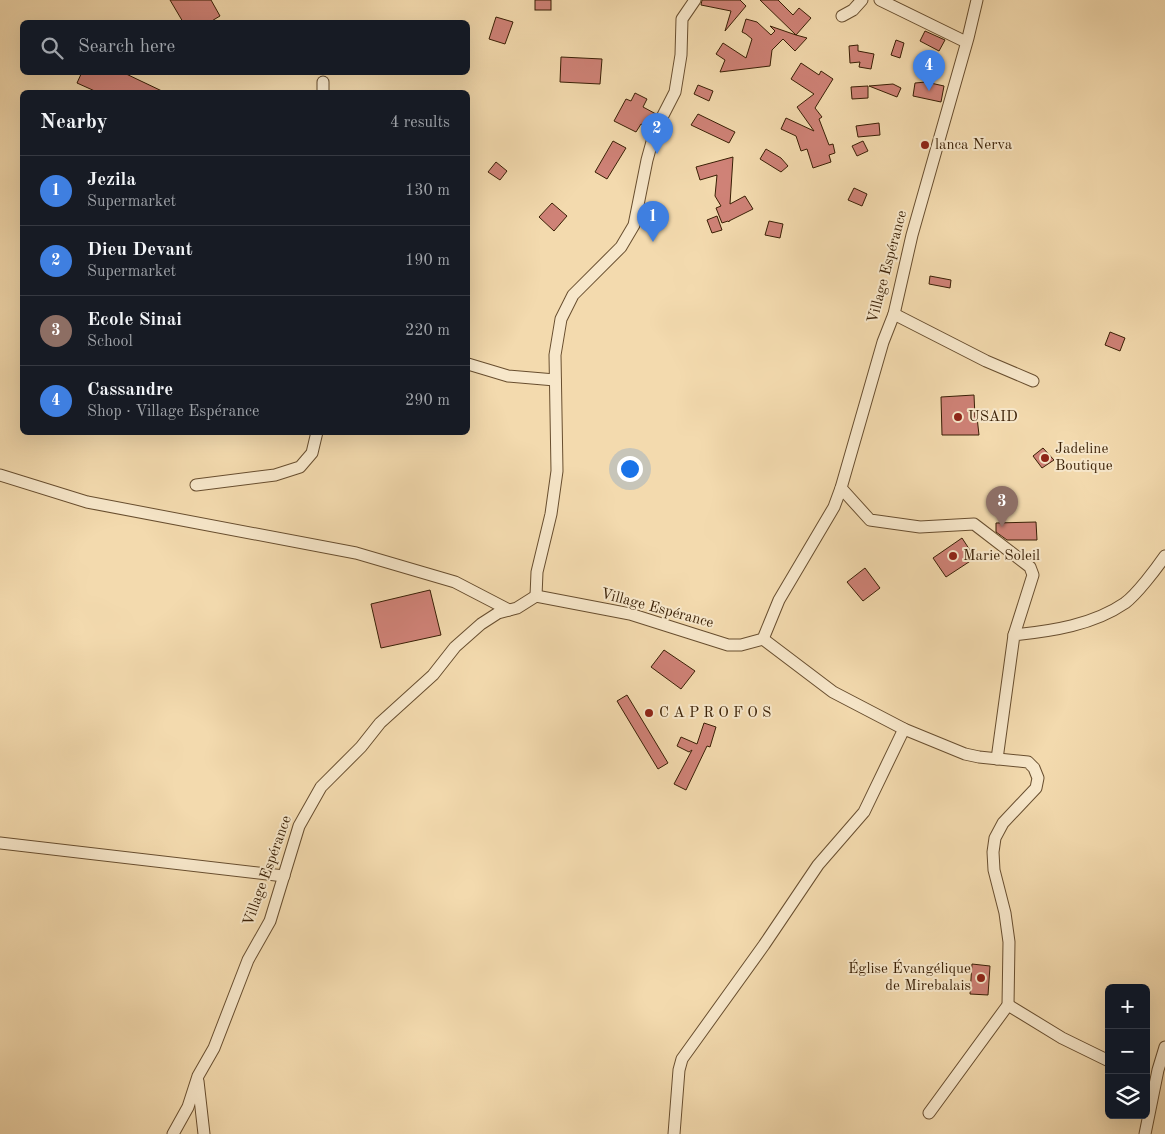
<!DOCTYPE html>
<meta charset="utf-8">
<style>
:root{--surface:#171b24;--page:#242831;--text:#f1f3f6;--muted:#9ea1a6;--line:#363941;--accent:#c59692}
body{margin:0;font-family:"Old Standard TT",serif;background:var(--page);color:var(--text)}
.controls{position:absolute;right:15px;bottom:15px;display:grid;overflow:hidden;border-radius:8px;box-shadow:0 5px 20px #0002}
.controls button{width:45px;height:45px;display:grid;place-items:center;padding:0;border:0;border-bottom:1px solid var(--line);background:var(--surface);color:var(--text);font:25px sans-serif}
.you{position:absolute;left:629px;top:468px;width:18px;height:18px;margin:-12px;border:4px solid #fff;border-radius:50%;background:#1a73e8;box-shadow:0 0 0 8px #1a73e833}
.badge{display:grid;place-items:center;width:32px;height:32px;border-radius:50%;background:var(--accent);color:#fff;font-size:16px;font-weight:700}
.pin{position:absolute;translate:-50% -41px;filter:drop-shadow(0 1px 2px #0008)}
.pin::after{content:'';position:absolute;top:26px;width:18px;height:15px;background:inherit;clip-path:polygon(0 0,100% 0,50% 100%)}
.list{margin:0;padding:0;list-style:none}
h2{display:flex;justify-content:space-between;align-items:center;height:65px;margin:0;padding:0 20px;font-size:21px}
h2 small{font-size:16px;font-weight:400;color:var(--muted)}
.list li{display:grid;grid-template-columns:32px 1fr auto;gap:15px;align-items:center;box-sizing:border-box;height:70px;padding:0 20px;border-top:1px solid var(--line)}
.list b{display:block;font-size:19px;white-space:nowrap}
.list p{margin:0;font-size:16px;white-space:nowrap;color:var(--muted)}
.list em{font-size:16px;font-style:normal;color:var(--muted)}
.icon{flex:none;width:28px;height:28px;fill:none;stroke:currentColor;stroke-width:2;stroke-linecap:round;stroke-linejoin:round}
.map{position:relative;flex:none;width:1165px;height:1134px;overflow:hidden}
.search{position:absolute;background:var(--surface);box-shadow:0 5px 20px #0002;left:20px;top:20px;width:450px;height:55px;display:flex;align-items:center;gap:12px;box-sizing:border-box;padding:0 18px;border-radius:8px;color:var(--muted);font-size:19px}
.panel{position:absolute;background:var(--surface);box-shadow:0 5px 20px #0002;left:20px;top:90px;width:450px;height:345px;border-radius:8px}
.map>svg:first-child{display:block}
.building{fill:#cf8277;stroke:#391f05}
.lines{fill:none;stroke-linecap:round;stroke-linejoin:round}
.minor-casing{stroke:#684e2f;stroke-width:13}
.minor{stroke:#f7e7ca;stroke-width:11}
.poi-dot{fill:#8f2418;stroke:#f7e7ca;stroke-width:2}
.labels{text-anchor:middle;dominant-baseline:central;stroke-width:4;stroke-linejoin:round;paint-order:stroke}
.poi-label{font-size:15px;fill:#391f05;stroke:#f7e7ca;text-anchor:start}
.street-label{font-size:15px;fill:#391f05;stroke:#f7e7ca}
</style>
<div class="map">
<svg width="1165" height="1134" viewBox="0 0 1165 1134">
<rect width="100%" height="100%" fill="#f3daae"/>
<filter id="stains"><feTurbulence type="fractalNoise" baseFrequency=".004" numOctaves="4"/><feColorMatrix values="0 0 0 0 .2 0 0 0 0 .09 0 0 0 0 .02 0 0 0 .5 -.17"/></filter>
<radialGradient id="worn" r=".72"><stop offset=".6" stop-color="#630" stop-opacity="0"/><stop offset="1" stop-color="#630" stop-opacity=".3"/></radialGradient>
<g class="building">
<polygon points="170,0 211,0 220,16 210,22 183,22"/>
<rect x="535" y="0" width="16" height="10"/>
<polygon points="702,0 740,0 746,6 725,31 731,11 701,5"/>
<polygon points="760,0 778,0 793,15 799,8 811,18 796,35 807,38 795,51 783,39 772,50 770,66 720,72 725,60 716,54 723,43 746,58 752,39 746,34 742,32 746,19 757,22 771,35 775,31 770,26 796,35"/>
<polygon points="496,17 513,22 505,44 489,39"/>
<polygon points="925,31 945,40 939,51 920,41"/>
<polygon points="896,40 904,43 900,58 891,55"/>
<polygon points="858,45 858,51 874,54 871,69 859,67 860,62 850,63 849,46"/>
<polygon points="561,57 602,59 600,84 560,82"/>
<polygon points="801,63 819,75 821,71 833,79 815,108 822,117 819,119 829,145 833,144 835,153 829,155 831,162 813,168 807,149 801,151 796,136 781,129 786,118 814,131 797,107 814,94 791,79"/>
<polygon points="82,72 122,72 164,92 97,92 77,83"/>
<polygon points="926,82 944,86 941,102 913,96 915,83"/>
<polygon points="893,84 901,88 897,97 869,86"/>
<polygon points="698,85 713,91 709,101 694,94"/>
<polygon points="868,86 868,98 852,99 851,87"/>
<polygon points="635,93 647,99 643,107 656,114 648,128 641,124 636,132 614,121 626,99 631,101"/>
<polygon points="698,114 735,132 729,143 691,125"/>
<polygon points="879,123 880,135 858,137 856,126"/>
<polygon points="613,141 626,148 607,179 595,172"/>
<polygon points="863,141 868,151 857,156 852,146"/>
<polygon points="766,149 781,158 788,166 781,172 760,159"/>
<polygon points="733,157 730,204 745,196 753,209 729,221 729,222 728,221 722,223 716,208 721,206 715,196 717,175 700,180 696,167"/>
<polygon points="496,162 507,171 500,180 488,172"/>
<polygon points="854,188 867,194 862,206 848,200"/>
<polygon points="552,203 567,216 554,231 539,217"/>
<polygon points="717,216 722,230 712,233 707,220"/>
<polygon points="769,221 783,224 780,238 765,235"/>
<polygon points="930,276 951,280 950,288 929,284"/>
<polygon points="1110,332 1125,338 1120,351 1105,345"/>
<polygon points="974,395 975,417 977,417 979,435 942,435 941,397"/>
<polygon points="1043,448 1054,460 1042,468 1033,456"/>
<polygon points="1036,522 1037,540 1007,540 996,532 996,523"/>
<polygon points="962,538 975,558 946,577 933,558"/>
<polygon points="865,568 880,588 863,601 847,582"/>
<polygon points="430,590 441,635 381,648 371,604"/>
<polygon points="664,650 695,671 681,689 651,667"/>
<polygon points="627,695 668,763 658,769 617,701"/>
<polygon points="704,723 716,727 710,747 707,746 686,790 674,784 692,750 689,752 677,746 681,737 697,744"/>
<polygon points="972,964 990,966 988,995 970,994"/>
</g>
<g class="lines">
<defs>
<g id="minor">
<polyline points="880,0 966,42"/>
<polyline points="842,16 853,10 862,0"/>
<polyline points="323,82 323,92"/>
<polyline points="894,314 986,361 1033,381"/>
<polyline points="468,364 508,376 555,380"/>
<polyline points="0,475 87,502 356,553 455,582 509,610"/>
<polyline points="196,485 275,475 300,467 312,453 317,432"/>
<polyline points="841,488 870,520 920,527 974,524 1030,567 1033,575 1014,635"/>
<polyline points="536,596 537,572 551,514 557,471 555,355 561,319 573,295 621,247 634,225 647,160 655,131 675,92 681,55 682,19 695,0"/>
<polyline points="763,639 833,692 904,729 965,754 979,757 1028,762 1034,768 1038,778 1036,788 1003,823 995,838 993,852 994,870 1005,913 1009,942 1008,1005 929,1113"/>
<path d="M997,759l17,-124c38,-4 79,-10 111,-32 12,-9 31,-34 40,-47"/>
<polyline points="0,843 284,876"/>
<polyline points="1008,1005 1062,1038 1109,1061"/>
<polyline points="198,1081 204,1134"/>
<polyline points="173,1134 188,1107 198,1076 214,1048 248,960 270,921 299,826 321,787 361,747 380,723 433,675 455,647 481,624 498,613 517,608 536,596 630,614 728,645 741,645 763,639 779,600 834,507 841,488 883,342 894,314 912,235 968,38 977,0"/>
<polyline points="674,1134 679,1070 682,1059 764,945 818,865 864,812 904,729"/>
<polyline points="1145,1134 1158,1070 1165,1047"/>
</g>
</defs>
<use href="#minor" class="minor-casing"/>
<use href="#minor" class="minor"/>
</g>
<g class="poi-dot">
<circle cx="925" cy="145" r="5"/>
<circle cx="958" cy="417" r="5"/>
<circle cx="1045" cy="458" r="5"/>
<circle cx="953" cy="556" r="5"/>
<circle cx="649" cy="713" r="5"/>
<circle cx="981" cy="978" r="5"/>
</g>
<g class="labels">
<g class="poi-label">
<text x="935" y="145">lanca Nerva</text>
<text x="968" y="417">USAID</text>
<text x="1055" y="449">Jadeline<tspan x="1055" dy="17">Boutique</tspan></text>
<text x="963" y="556">Marie Soleil</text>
<text x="659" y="713">C A P R O F O S</text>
<text x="971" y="969" text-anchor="end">Église Évangélique<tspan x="971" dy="17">de Mirebalais</tspan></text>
</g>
<g class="street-label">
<text transform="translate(888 267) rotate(-75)">Village Espérance</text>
<text transform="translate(657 609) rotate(15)">Village Espérance</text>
<text transform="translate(268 871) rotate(-70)">Village Espérance</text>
</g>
</g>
<rect width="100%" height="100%" filter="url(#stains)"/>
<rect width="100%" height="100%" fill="url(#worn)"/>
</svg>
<div class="controls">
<button>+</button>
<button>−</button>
<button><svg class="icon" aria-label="layers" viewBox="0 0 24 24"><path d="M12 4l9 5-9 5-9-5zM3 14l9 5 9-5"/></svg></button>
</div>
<div class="you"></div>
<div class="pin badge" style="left:653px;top:242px;background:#3f7fe0">1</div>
<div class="pin badge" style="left:657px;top:154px;background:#3f7fe0">2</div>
<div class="pin badge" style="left:1002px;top:527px;background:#8d6e63">3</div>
<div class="pin badge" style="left:929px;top:91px;background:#3f7fe0">4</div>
<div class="search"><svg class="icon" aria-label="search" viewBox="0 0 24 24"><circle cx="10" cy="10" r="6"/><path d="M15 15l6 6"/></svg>Search here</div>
<section class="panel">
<h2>Nearby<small>4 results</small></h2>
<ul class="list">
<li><span class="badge" style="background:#3f7fe0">1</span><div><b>Jezila</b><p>Supermarket</p></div><em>130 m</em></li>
<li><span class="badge" style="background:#3f7fe0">2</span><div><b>Dieu Devant</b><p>Supermarket</p></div><em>190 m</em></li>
<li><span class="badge" style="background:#8d6e63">3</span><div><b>Ecole Sinai</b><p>School</p></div><em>220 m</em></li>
<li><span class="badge" style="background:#3f7fe0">4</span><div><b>Cassandre</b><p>Shop · Village Espérance</p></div><em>290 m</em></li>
</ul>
</section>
</div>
